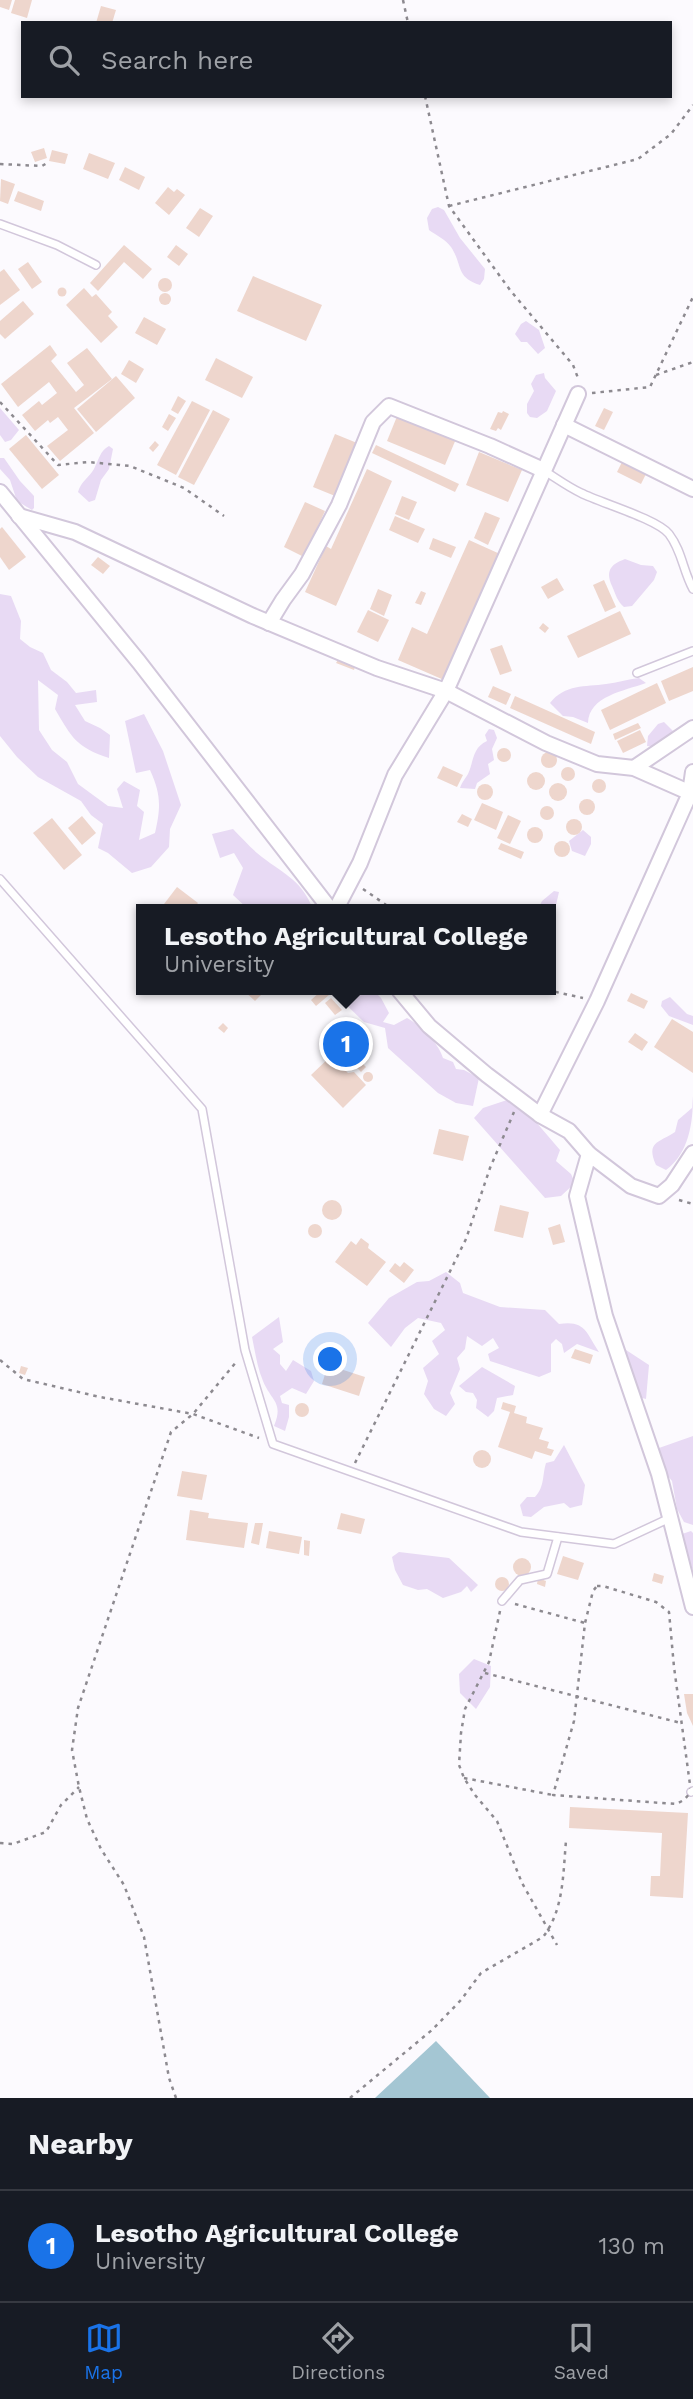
<!DOCTYPE html>
<style>
:root{--surface:#171b24;--page:#20242c;--text:#f1f3f6;--muted:#9ea1a6;--line:#363941;--accent:#1a73e8}
body{margin:0;font-family:"Work Sans",sans-serif;background:var(--page);color:var(--text)}
.you{position:absolute;left:331px;top:1360px;width:24px;height:24px;margin:-18px;border:5px solid #fff;border-radius:50%;background:#1a73e8;box-shadow:0 0 0 10px #1a73e833}
.badge{display:grid;place-items:center;width:46px;height:46px;border-radius:50%;background:var(--accent);color:#fff;font-size:23px;font-weight:700}
.pin{position:absolute;translate:-50% -50%;border:4px solid #fff;box-shadow:0 2px 7px #0006}
.popup{position:absolute;left:136px;top:904px;width:420px;height:91px;box-sizing:border-box;display:grid;place-content:center;border-radius:0px;background:var(--surface);filter:drop-shadow(0 2px 5px #0005);font-size:23px;white-space:nowrap;color:var(--muted)}
.popup b{font-size:26px;color:var(--text)}
.popup::after{content:'';position:absolute;left:50%;top:100%;margin-left:-14px;border:14px solid transparent;border-top-color:var(--surface)}
.list{margin:0;padding:0;list-style:none}
h2{display:flex;justify-content:space-between;align-items:center;height:91px;margin:0;padding:0 28px;font-size:30px}
h2 small{font-size:23px;font-weight:400;color:var(--muted)}
.list li{display:grid;grid-template-columns:46px 1fr auto;gap:21px;align-items:center;box-sizing:border-box;height:112px;padding:0 28px;border-top:2px solid var(--line)}
.list b{display:block;font-size:26px;white-space:nowrap}
.list p{margin:0;font-size:23px;white-space:nowrap;color:var(--muted)}
.list em{font-size:23px;font-style:normal;color:var(--muted)}
.icon{flex:none;width:38px;height:38px;fill:none;stroke:currentColor;stroke-width:2;stroke-linecap:round;stroke-linejoin:round}
.map{position:relative;flex:none;width:693px;height:2098px;overflow:hidden}
.search{position:absolute;background:var(--surface);box-shadow:0 4px 10px #0003;left:21px;right:21px;top:21px;height:77px;display:flex;align-items:center;gap:18px;box-sizing:border-box;padding:0 24px;border-radius:0px;color:var(--muted);font-size:26px}
.sheet{height:203px;background:var(--surface)}
nav{display:flex;justify-content:space-around;align-items:center;box-sizing:border-box;height:98px;border-top:2px solid var(--line);background:var(--surface);font-size:19px;color:var(--muted)}
nav a{display:grid;justify-items:center;gap:4px}
nav .on{color:var(--accent)}
.map>svg:first-child{display:block}
.green{fill:#e8daf4}
.water{fill:#a4c6d3}
.building{fill:#eed6cd}
.lines{fill:none;stroke-linecap:round;stroke-linejoin:round}
.lane-casing{stroke:#d2c7db;stroke-width:10}
.street-casing{stroke:#d2c7db;stroke-width:18}
.path{stroke:#8d8a90;stroke-width:2.5;stroke-dasharray:3.5 5;stroke-linecap:butt}
.lane{stroke:#fff;stroke-width:7}
.street{stroke:#fff;stroke-width:14}
</style>
<div class="map">
<svg width="693" height="2098" viewBox="0 0 693 2098">
<rect width="100%" height="100%" fill="#fcfafe"/>
<g class="green">
<path d="M438,207l6,3 16,28 25,31 -1,10 -4,6c-25,-8 -17,-20 -29,-38 -5,-7 -15,-12 -22,-17l-2,-12 5,-9z"/>
<polygon points="526,321 539,330 545,348 538,354 527,342 521,342 515,334 521,324"/>
<polygon points="544,373 545,378 556,391 547,411 537,418 530,417 527,413 527,404 534,391 531,384 536,375"/>
<polygon points="0,408 19,430 11,440 5,442 0,435"/>
<path d="M109,446l4,3 -4,20 -8,11 -6,20 -6,2 -11,-10c3,-11 11,-14 16,-23 5,-10 6,-18 15,-23z"/>
<polygon points="0,458 4,458 20,481 34,496 34,508 32,510 17,501 10,480 0,469"/>
<path d="M625,559l16,6 12,1 4,6 -3,8 -22,26 -8,1c-7,-6 -8,-12 -12,-21 -6,-14 -3,-21 13,-27z"/>
<path d="M0,594l11,2 10,25 -1,18 10,8 13,6 8,17 16,12 9,11 20,-3 1,12 -22,3 10,16 15,7 10,7 -1,23c-33,-11 -37,-20 -54,-49l3,-14 -20,-15 1,50 13,20 15,12 11,22 30,22 15,2 -6,-19 7,-8 16,9 -3,16 7,6 -5,28 16,-7c6,-26 6,-39 -5,-63l-14,3 -11,-52 19,-7 19,37 18,54 -11,24 -1,18 -18,20 -19,6 -24,-20 -10,-5 5,-24 -12,-9 -10,-14 -43,-24 -21,-20 -17,-21z"/>
<path d="M639,678l7,5c-22,8 -57,13 -58,40l-15,-6 -10,-1 -13,-13c15,-19 35,-16 56,-19 11,-1 22,-5 33,-6z"/>
<polygon points="664,722 676,734 655,747 647,746 648,736 658,724"/>
<path d="M489,729l5,1 3,8 -5,11 2,11 -6,4 2,10 -13,9 -2,6 -15,-1c2,-6 5,-9 8,-14 6,-13 4,-26 19,-33l-2,-6z"/>
<path d="M233,829c8,8 16,17 24,24 25,21 43,24 56,56h-65l-15,-14 10,-27 -9,-15 -14,5 -8,-24z"/>
<polygon points="583,830 591,837 591,844 585,856 572,851 569,841"/>
<polygon points="554,891 559,892 556,905 551,910 538,909 542,901"/>
<path d="M331,990h42l8,8 8,15 -6,9 11,3 13,-7c14,8 31,24 36,40l10,4 3,7 8,1 15,8 -6,28 -17,-3 -18,-10 -50,-45 -3,-20 -21,-6z"/>
<polygon points="670,997 687,1014 693,1016 693,1025 669,1016 661,1006 662,1001"/>
<polygon points="525,1094 530,1115 560,1150 556,1161 571,1174 575,1183 561,1196 545,1198 474,1118 483,1108"/>
<path d="M693,1096c0,27 -4,57 -27,74l-10,-5c-10,-23 2,-22 19,-33l3,-12 14,-12z"/>
<path d="M446,1272l14,11 3,10 37,14 45,3 14,14c26,-4 27,8 40,28l-22,-8 -13,9 -2,-9 -6,-5 -5,5v28l-12,5 -49,-16 -2,-7 11,-6 -6,-10 -11,8 -15,-10 -2,13 -8,9 3,11 -10,24 5,11 -9,12 -12,-7 -10,-15 4,-13 -5,-13 16,-14 -7,-13 13,-11 -4,-7 -23,-5 -13,10 -14,19 -23,-24 21,-25 28,-16 12,-1z"/>
<path d="M279,1317l4,25 -10,7 7,6v9l6,7 7,-11 18,11 3,10 -8,13 -14,-6 -12,8 2,7 7,2v12l-4,14 -11,-5c10,-24 -3,-25 -11,-45 -6,-14 -8,-30 -11,-44z"/>
<polygon points="626,1350 649,1365 646,1399 638,1397 623,1354"/>
<polygon points="482,1367 515,1386 513,1395 497,1398 494,1411 488,1417 476,1408 477,1400 473,1393 466,1392 459,1386"/>
<polygon points="693,1436 693,1525 684,1522 677,1509 672,1481 661,1467 659,1448"/>
<path d="M564,1445l21,40 -3,20 -12,3 -6,-5 -20,4 -13,10 -8,-1 -3,-11 7,-8h8c10,-11 7,-21 11,-34l8,-2z"/>
<polygon points="691,1531 693,1533 693,1571 682,1534"/>
<polygon points="399,1552 449,1558 478,1585 471,1592 467,1586 461,1592 443,1598 427,1589 418,1590 403,1585 395,1570 392,1557"/>
<polygon points="474,1659 491,1666 490,1687 476,1709 460,1693 459,1674"/>
</g>
<polygon class="water" points="436,2041 490,2098 375,2098"/>
<g class="building">
<polygon points="0,0 12,0 9,10 0,7"/>
<polygon points="15,0 32,0 27,18 11,13"/>
<polygon points="101,6 116,10 112,23 96,23"/>
<polygon points="44,148 47,158 35,162 31,152"/>
<polygon points="52,150 68,154 65,164 49,161"/>
<polygon points="89,153 115,163 108,179 83,169"/>
<polygon points="125,167 145,177 139,190 119,180"/>
<polygon points="1,179 15,184 8,204 0,201"/>
<polygon points="168,187 174,192 177,189 185,195 169,215 155,203"/>
<polygon points="18,191 44,201 41,211 14,201"/>
<polygon points="200,208 213,216 199,237 186,228"/>
<polygon points="124,245 152,269 143,279 124,262 98,291 90,283"/>
<polygon points="176,245 188,254 179,266 167,257"/>
<polygon points="28,262 42,282 32,289 18,269"/>
<polygon points="4,269 20,290 0,305 0,272"/>
<polygon points="253,276 322,305 306,341 237,311"/>
<circle cx="165" cy="285" r="7"/>
<circle cx="62" cy="292" r="4.5"/>
<polygon points="84,288 92,297 96,294 112,312 108,316 118,327 101,343 66,305"/>
<circle cx="165" cy="299" r="6"/>
<polygon points="23,301 34,314 5,339 0,334 0,321"/>
<polygon points="144,317 166,329 157,345 135,333"/>
<polygon points="50,345 57,355 51,361 76,392 84,385 67,363 87,348 112,379 74,408 94,433 60,461 47,446 68,430 58,417 50,423 48,420 35,431 22,415 39,401 42,405 57,393 49,382 18,407 1,384"/>
<polygon points="216,358 253,377 242,398 205,380"/>
<polygon points="129,360 144,369 136,383 121,374"/>
<polygon points="116,376 135,398 96,432 77,409"/>
<polygon points="178,396 186,401 178,414 171,410"/>
<polygon points="192,401 210,410 176,475 157,465"/>
<polygon points="604,408 613,412 604,430 595,426"/>
<polygon points="213,410 230,419 194,485 178,477"/>
<polygon points="503,411 509,414 501,430 498,428 496,431 490,429 498,412 502,413"/>
<polygon points="169,414 176,418 168,431 162,427"/>
<polygon points="398,414 456,439 445,465 387,441"/>
<polygon points="335,434 362,445 340,498 313,487"/>
<polygon points="26,435 59,475 42,489 9,449"/>
<polygon points="155,441 159,445 153,452 149,448"/>
<polygon points="376,445 459,484 455,492 372,453"/>
<polygon points="479,452 522,470 508,502 466,485"/>
<polygon points="622,462 646,474 641,484 617,472"/>
<polygon points="367,469 392,481 336,606 305,592 326,546 331,549"/>
<polygon points="402,496 417,502 409,520 395,514"/>
<polygon points="305,502 325,511 304,557 284,547"/>
<polygon points="485,512 500,518 488,545 474,538"/>
<polygon points="395,516 425,529 418,543 389,530"/>
<polygon points="2,527 26,557 9,570 0,557 0,529"/>
<polygon points="433,538 456,547 451,558 429,549"/>
<polygon points="469,540 500,554 444,680 398,660 412,627 427,634"/>
<polygon points="98,557 110,566 103,574 91,565"/>
<polygon points="557,578 564,590 548,599 541,587"/>
<polygon points="604,580 616,607 605,612 593,585"/>
<polygon points="378,589 392,595 384,616 370,609"/>
<polygon points="421,591 426,593 421,605 415,603"/>
<polygon points="368,610 389,620 378,642 357,632"/>
<polygon points="620,611 631,634 578,658 567,636"/>
<polygon points="543,623 549,628 545,633 539,628"/>
<polygon points="502,645 512,671 500,675 490,649"/>
<polygon points="339,658 356,664 354,670 336,663"/>
<polygon points="693,667 693,691 669,701 661,681"/>
<polygon points="657,683 666,703 610,730 601,710"/>
<polygon points="493,686 511,694 506,705 488,697"/>
<polygon points="515,696 595,732 591,744 510,708"/>
<polygon points="638,723 641,728 615,740 613,734"/>
<polygon points="640,730 646,742 623,753 617,741"/>
<circle cx="504" cy="755" r="7"/>
<circle cx="549" cy="760" r="8"/>
<polygon points="443,766 463,775 457,787 437,778"/>
<circle cx="568" cy="774" r="7"/>
<circle cx="536" cy="781" r="9"/>
<circle cx="599" cy="786" r="7"/>
<circle cx="558" cy="792" r="9"/>
<circle cx="485" cy="792" r="8"/>
<circle cx="587" cy="807" r="8"/>
<polygon points="482,803 503,812 496,830 474,820"/>
<circle cx="547" cy="813" r="7"/>
<polygon points="462,814 472,819 468,827 457,822"/>
<polygon points="508,815 521,821 510,844 497,838"/>
<polygon points="82,816 96,833 82,845 68,828"/>
<polygon points="52,818 82,855 64,870 33,833"/>
<circle cx="574" cy="827" r="8"/>
<circle cx="535" cy="835" r="8"/>
<circle cx="562" cy="849" r="8"/>
<polygon points="501,843 524,852 521,859 498,849"/>
<polygon points="177,887 198,903 193,909 161,908"/>
<polygon points="243,990 266,990 255,1001"/>
<polygon points="322,990 329,995 316,1006 311,1000"/>
<polygon points="631,993 648,1001 644,1009 627,1001"/>
<polygon points="331,998 342,1010 335,1015 325,1003"/>
<polygon points="672,1019 693,1032 693,1073 654,1047"/>
<polygon points="223,1023 228,1028 224,1033 218,1028"/>
<polygon points="635,1033 648,1042 642,1051 628,1042"/>
<polygon points="354,1055 366,1067 361,1072 349,1059"/>
<polygon points="331,1056 348,1073 354,1072 366,1085 343,1108 311,1075"/>
<circle cx="368" cy="1077" r="5"/>
<polygon points="439,1129 469,1136 463,1161 433,1154"/>
<circle cx="332" cy="1210" r="10"/>
<polygon points="500,1205 529,1212 523,1238 494,1231"/>
<circle cx="315" cy="1231" r="7"/>
<polygon points="560,1224 565,1242 553,1245 548,1228"/>
<polygon points="361,1238 369,1244 368,1248 386,1262 367,1286 335,1262 351,1241 356,1245"/>
<polygon points="404,1262 414,1270 404,1283 389,1271 395,1263 400,1267"/>
<polygon points="575,1349 593,1355 590,1364 571,1358"/>
<polygon points="328,1365 365,1377 359,1396 322,1384"/>
<polygon points="21,1366 28,1368 25,1375 19,1373"/>
<polygon points="503,1402 516,1406 514,1413 527,1417 526,1423 543,1428 539,1439 549,1442 547,1448 554,1450 551,1456 535,1451 532,1459 498,1447 510,1412 501,1409"/>
<circle cx="302" cy="1410" r="7"/>
<circle cx="482" cy="1459" r="9"/>
<polygon points="182,1471 207,1475 202,1500 177,1496"/>
<polygon points="190,1510 209,1513 208,1518 248,1523 244,1548 186,1540"/>
<polygon points="341,1513 365,1519 361,1534 337,1529"/>
<polygon points="255,1523 263,1523 259,1545 251,1543"/>
<polygon points="269,1531 302,1537 299,1554 266,1548"/>
<polygon points="304,1540 310,1541 309,1556 304,1555"/>
<polygon points="563,1556 584,1563 578,1580 557,1574"/>
<circle cx="522" cy="1567" r="9"/>
<polygon points="654,1573 664,1576 662,1584 652,1581"/>
<circle cx="502" cy="1584" r="7"/>
<polygon points="538,1578 546,1581 545,1587 537,1584"/>
<polygon points="684,1694 693,1694 693,1726 687,1713"/>
<polygon points="570,1807 688,1813 683,1898 650,1896 651,1876 660,1876 662,1833 569,1828"/>
</g>
<g class="lines">
<defs>
<g id="lane">
<polyline points="0,224 57,245 96,265"/>
<path d="M543,470c13,8 25,17 38,23 20,10 76,26 88,41 13,17 14,37 24,55"/>
<polyline points="637,673 693,651"/>
<polyline points="0,879 202,1109 245,1350 273,1444 521,1532 614,1544 670,1518"/>
<polyline points="502,1601 520,1580 547,1574 558,1537"/>
<polyline points="691,1792 693,1791"/>
</g>
<g id="street">
<polyline points="564,425 693,489"/>
<polyline points="0,492 139,662 330,909"/>
<polyline points="19,516 75,532 253,616 377,668 446,691 546,743 597,764 634,768 693,794"/>
<polyline points="269,623 283,600 302,574 339,505 373,422 389,406 490,446 543,470"/>
<polyline points="634,768 693,728"/>
<polyline points="336,909 360,863 395,775 446,691 578,394"/>
<polyline points="399,990 429,1026 487,1075 540,1115 569,1131 589,1154 631,1186 659,1196 672,1185 693,1153"/>
<polyline points="540,1115 597,1001 690,793 693,772"/>
<polyline points="589,1154 577,1196 605,1316 659,1474 693,1607"/>
</g>
</defs>
<use href="#lane" class="lane-casing"/>
<use href="#street" class="street-casing"/>
<g class="path">
<polyline points="403,0 408,23"/>
<polyline points="425,96 449,206 510,290 573,365 578,378"/>
<polyline points="0,164 42,166 47,163"/>
<polyline points="449,206 638,159 671,134 693,105"/>
<polyline points="656,375 693,362"/>
<polyline points="592,393 650,387 693,297"/>
<polyline points="0,402 58,465 88,462 130,466 184,488 224,516"/>
<polyline points="363,889 392,909"/>
<polyline points="547,990 583,998"/>
<polyline points="679,1200 693,1204"/>
<polyline points="0,1360 23,1379 100,1397 193,1414 259,1438"/>
<polyline points="355,1463 466,1239 490,1168 514,1112"/>
<polygon points="597,1586 603,1586 656,1602 669,1612 674,1667 691,1792 684,1800 676,1804 553,1795 574,1721 585,1623 593,1591"/>
<polyline points="515,1604 585,1623"/>
<polyline points="500,1611 489,1662 465,1709 461,1733 459,1765 464,1778 475,1795 497,1821 522,1883 557,1945"/>
<polyline points="485,1673 681,1723"/>
<polyline points="464,1778 553,1795"/>
<polyline points="0,1843 13,1844 46,1832 61,1805 79,1787"/>
<polyline points="176,2098 169,2078 144,1937 124,1885 101,1849 87,1819 79,1787 72,1750 78,1708 171,1432 193,1414 237,1361"/>
<path d="M350,2098l82,-68 29,-30 20,-27 62,-36c21,-27 20,-64 23,-96"/>
</g>
<use href="#lane" class="lane"/>
<use href="#street" class="street"/>
</g>
</svg>
<div class="you"></div>
<div class="pin badge" style="left:346px;top:1044px">1</div>
<div class="popup"><b>Lesotho Agricultural College</b>University</div>
<div class="search"><svg class="icon" aria-label="search" viewBox="0 0 24 24"><circle cx="10" cy="10" r="6"/><path d="M15 15l6 6"/></svg>Search here</div>
</div>
<section class="sheet">
<h2>Nearby<small></small></h2>
<ul class="list">
<li><span class="badge">1</span><div><b>Lesotho Agricultural College</b><p>University</p></div><em>130 m</em></li>
</ul>
</section>
<nav>
<a class="on"><svg class="icon" aria-label="map" viewBox="0 0 24 24"><path d="M3 6l6-2 6 2 6-2v14l-6 2-6-2-6 2zM9 4v14M15 6v14"/></svg>Map</a>
<a><svg class="icon" aria-label="directions" viewBox="0 0 24 24"><path d="M12 3l9 9-9 9-9-9zM9 14v-3h6M13 9l2 2-2 2"/></svg>Directions</a>
<a><svg class="icon" aria-label="saved" viewBox="0 0 24 24"><path d="M7 4h10v16l-5-4-5 4z"/></svg>Saved</a>
</nav>
